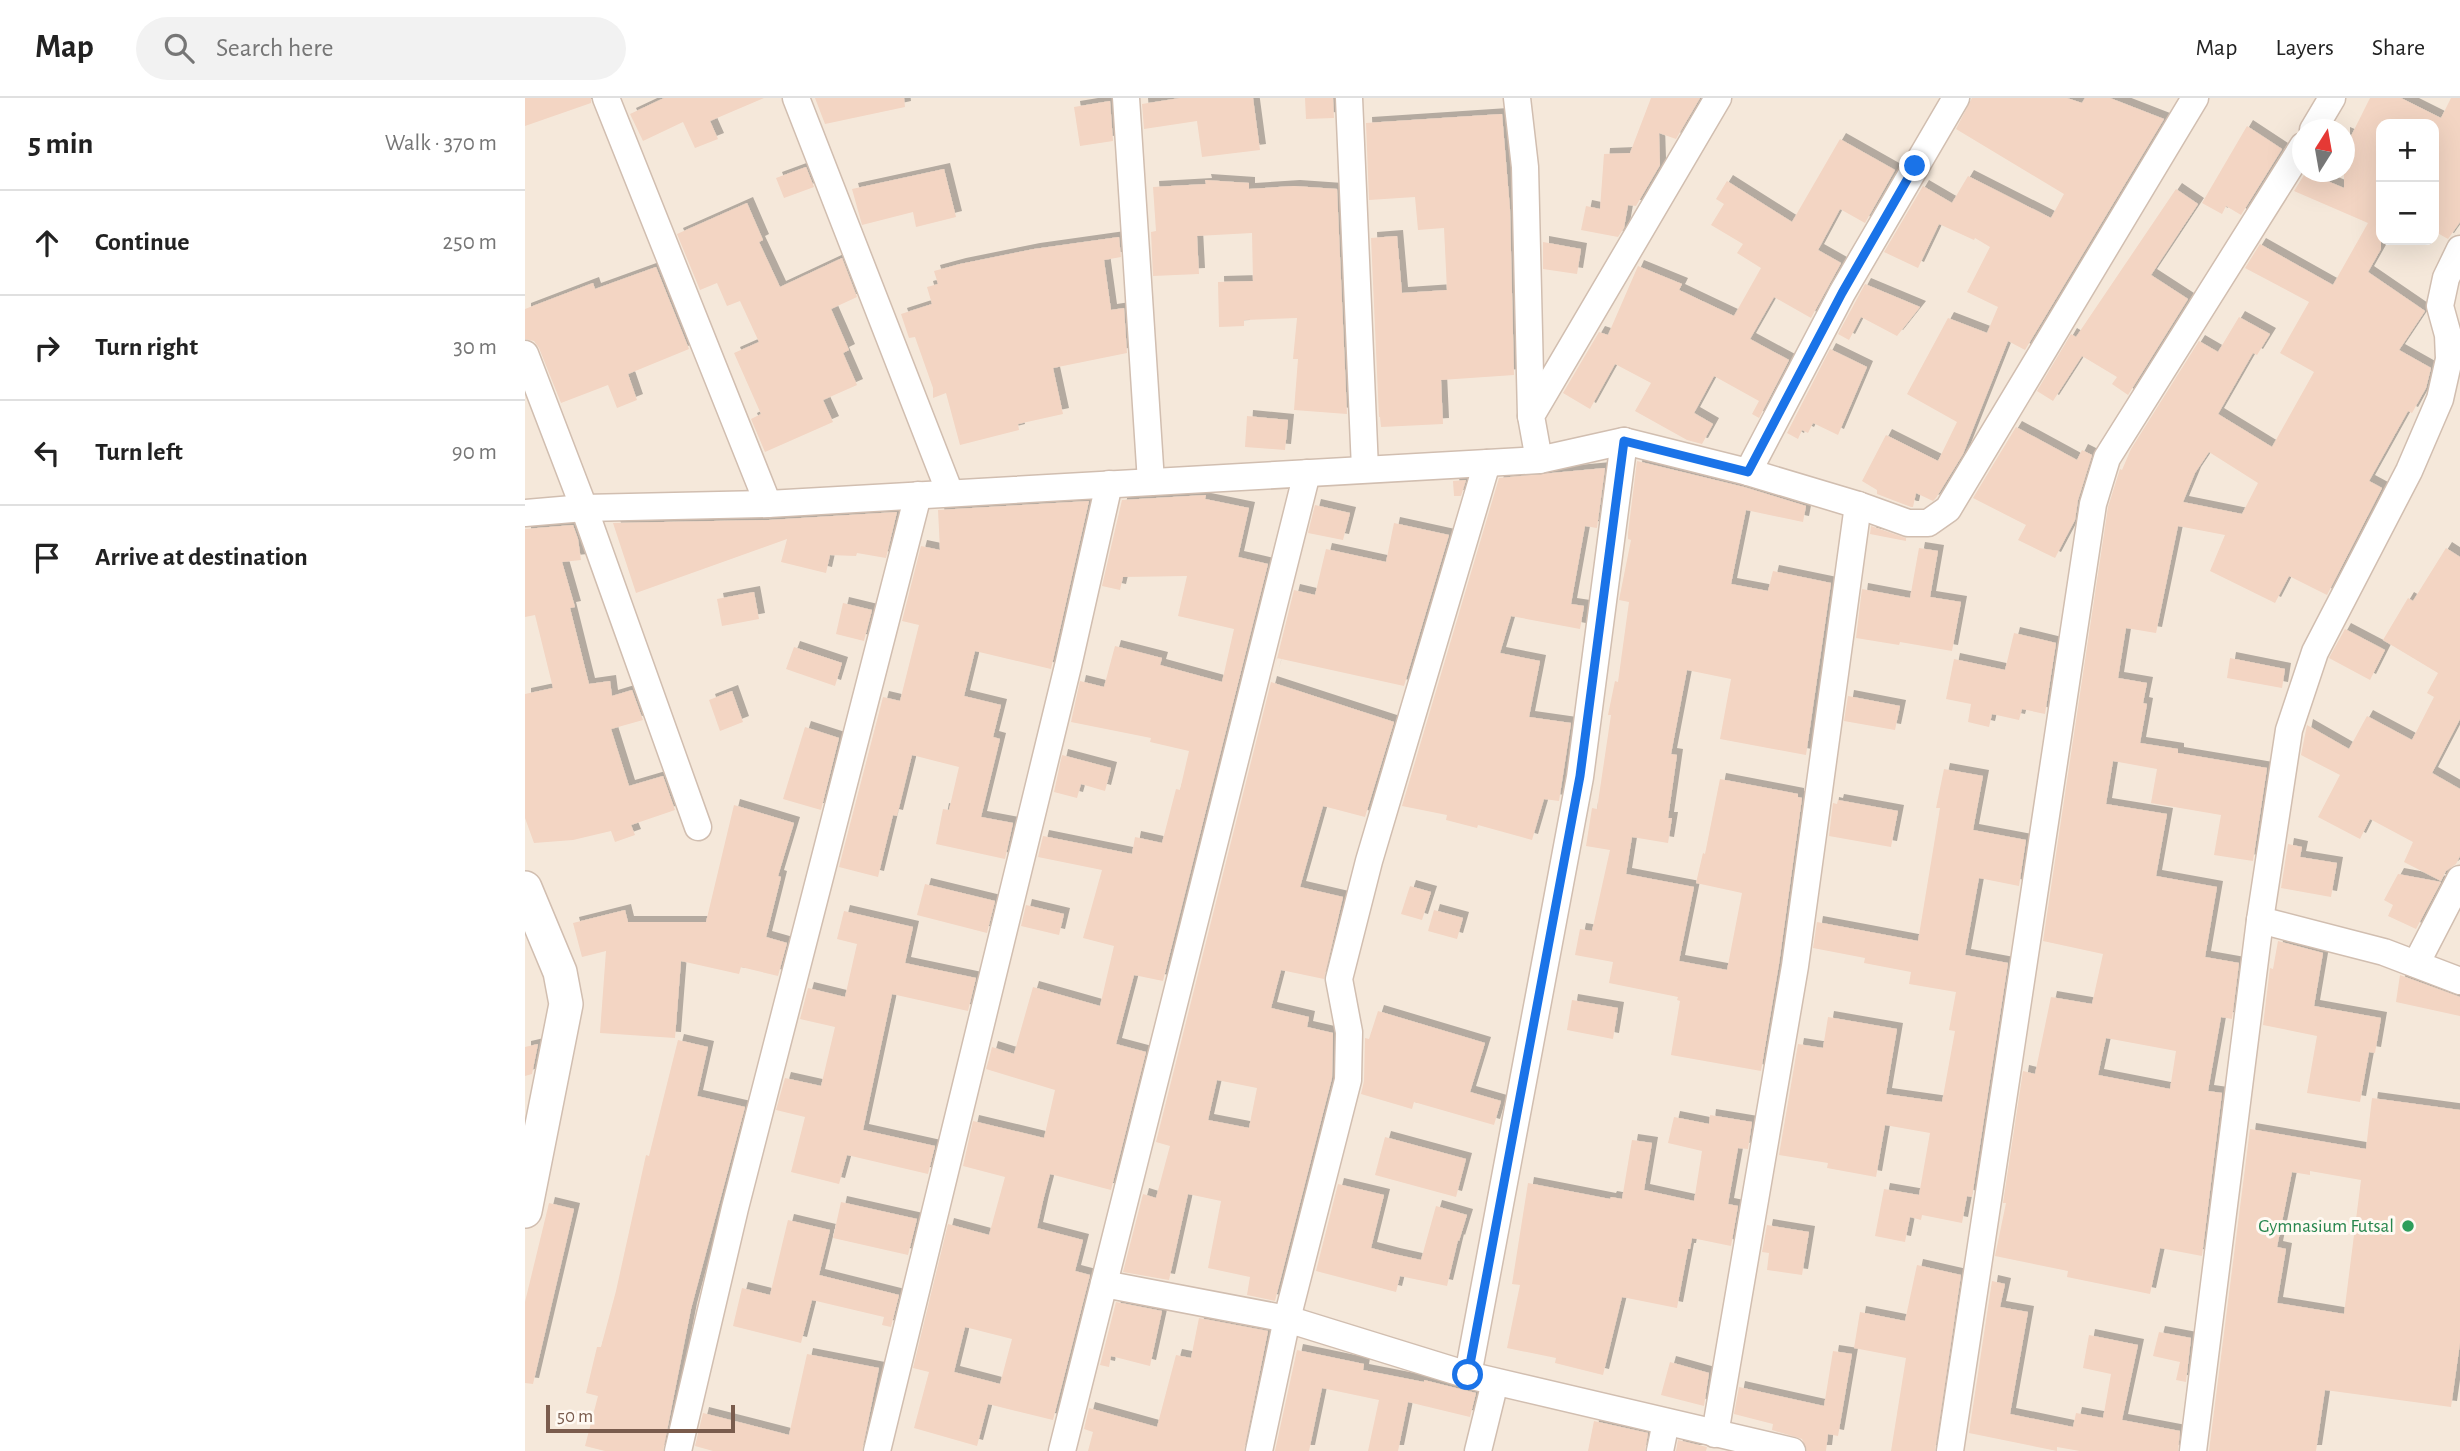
<!DOCTYPE html>
<meta charset="utf-8">
<style>
:root{--surface:#fff;--page:#f2f2f2;--text:#222;--muted:#767676;--line:#e0e0e0}
body{margin:0;font-family:"Alegreya Sans",sans-serif;background:var(--page);color:var(--text)}
.controls{position:absolute;right:21px;top:21px;display:grid;overflow:hidden;border-radius:14px;box-shadow:0 7px 28px #0002}
.controls button{width:63px;height:63px;display:grid;place-items:center;padding:0;border:0;border-bottom:2px solid var(--line);background:var(--surface);color:var(--text);font:35px sans-serif}
.compass{position:absolute;left:1767px;top:21px;width:63px;height:63px;border-radius:50%;background:var(--surface);box-shadow:0 7px 28px #0002;rotate:11deg}
.scale{position:absolute;left:21px;bottom:18px;width:189px;box-sizing:border-box;padding-left:7px;border:4px solid #7a5c4d;border-top:0;font-size:19px;line-height:24px;white-space:nowrap;color:#7a5c4d;-webkit-text-stroke:5px #fffaf3;paint-order:stroke}
.stop{position:absolute;width:21px;height:21px;margin:-16px;border:5px solid #1a73e8;border-radius:50%;background:#fff}
.stop.end{background:#1a73e8;border-color:#fff;box-shadow:0 2px 7px #0008}
.list{margin:0;padding:0;list-style:none}
h2{display:flex;justify-content:space-between;align-items:center;height:91px;margin:0;padding:0 28px;font-size:30px}
h2 small{font-size:23px;font-weight:400;color:var(--muted)}
.list li{display:grid;grid-template-columns:46px 1fr auto;gap:21px;align-items:center;box-sizing:border-box;height:105px;padding:0 28px;border-top:2px solid var(--line)}
.list b{display:block;font-size:26px;white-space:nowrap}
.list em{font-size:23px;font-style:normal;color:var(--muted)}
.icon{flex:none;width:38px;height:38px;fill:none;stroke:currentColor;stroke-width:2;stroke-linecap:round;stroke-linejoin:round}
.map{position:relative;flex:none;width:1935px;height:1353px;overflow:hidden}
header{display:flex;align-items:center;gap:42px;box-sizing:border-box;height:98px;padding:0 35px;background:var(--surface);border-bottom:2px solid var(--line)}
header strong{font-size:33px}
nav{display:flex;gap:38px;margin-inline-start:auto;font-size:24px}
.search{width:490px;height:63px;background:var(--page);display:flex;align-items:center;gap:18px;box-sizing:border-box;padding:0 24px;border-radius:38px;color:var(--muted);font-size:26px}
main{display:flex}
aside{flex:1;background:var(--surface)}
.map>svg:first-child{display:block}
.residential{fill:#f5e8da;fill-rule:evenodd}
.building{fill:#f3d5c3;fill-rule:evenodd;filter:url(#shadow)}
.lines{fill:none;stroke-linecap:round;stroke-linejoin:round}
.minor-casing{stroke:#d1beb0;stroke-width:29}
.tertiary-casing{stroke:#d1beb0;stroke-width:36}
.minor{stroke:#fff;stroke-width:26}
.tertiary{stroke:#fff;stroke-width:33}
.route{stroke:#1a73e8;stroke-width:9}
.leisure-dot{fill:#2e9e5b;stroke:#fffaf3;stroke-width:2.5}
.labels{text-anchor:middle;dominant-baseline:central;stroke-width:6;stroke-linejoin:round;paint-order:stroke}
.leisure-label{font-size:19px;fill:#27864d;stroke:#fffaf3;text-anchor:end}
</style>
<header>
<strong>Map</strong>
<div class="search"><svg class="icon" aria-label="search" viewBox="0 0 24 24"><circle cx="10" cy="10" r="6"/><path d="M15 15l6 6"/></svg>Search here</div>
<nav><a>Map</a><a>Layers</a><a>Share</a></nav>
</header>
<main>
<aside>
<h2>5 min<small>Walk · 370 m</small></h2>
<ul class="list">
<li><svg class="icon" aria-label="ahead" viewBox="0 0 24 24"><path d="M12 20V5M6 11l6-6 6 6"/></svg><div><b>Continue</b></div><em>250 m</em></li>
<li><svg class="icon" aria-label="right" viewBox="0 0 24 24"><path d="M7 20v-9h11M14 6l5 5-5 5"/></svg><div><b>Turn right</b></div><em>30 m</em></li>
<li><svg class="icon" aria-label="left" viewBox="0 0 24 24"><path d="M17 20v-9H6M10 6l-5 5 5 5"/></svg><div><b>Turn left</b></div><em>90 m</em></li>
<li><svg class="icon" aria-label="arrive" viewBox="0 0 24 24"><path d="M6 21V4h12l-3 4 3 4H6"/></svg><div><b>Arrive at destination</b></div></li>
</ul>
</aside>
<div class="map">
<svg width="1935" height="1353" viewBox="0 0 1935 1353">
<defs>
<filter id="shadow"><feDropShadow dx="6" dy="-6" stdDeviation="0" flood-color="#0004"/></filter>
</defs>
<rect width="100%" height="100%" fill="#fdf6ec"/>
<path class="residential" d="M0,0h1935v1353h-1935zM1856,26h53v116h-53zM1778,32h42v42h-42z"/>
<g class="building">
<polygon points="0,0 66,0 66,5 0,28"/>
<polygon points="139,0 239,0 185,23 193,41 170,50 158,24 118,43 105,16"/>
<polygon points="290,0 379,0 380,9 300,26"/>
<polygon points="655,0 728,0 735,52 677,59 672,23 619,31 617,6"/>
<polygon points="780,0 808,0 809,20 781,21"/>
<polygon points="1126,0 1175,0 1151,41 1134,35 1135,67 1111,108 1103,107 1099,130 1093,139 1056,132 1061,108 1075,111 1079,56 1105,55"/>
<polygon points="1447,0 1542,0 1557,5 1560,0 1585,0 1639,21 1500,252 1483,243 1438,356 1411,400 1408,403 1391,395 1388,409 1386,409 1352,396 1352,392 1337,383 1361,337 1413,363 1432,324 1382,296 1423,220 1462,235 1473,209 1442,194 1465,149 1450,140 1449,142 1414,126 1393,170 1359,154 1398,88 1427,105 1443,78 1526,120 1539,96 1431,31"/>
<path d="M1845,0h31l40,20 10,-20h9v124l-12,17 -14,-8v-107h-53v125l-13,23 57,39 -26,39 32,18 -5,20 -14,25 -4,-2 -39,70 13,7 -55,107 -38,-19 -14,27 -65,-32 15,-36 -47,-9 -22,107 -30,-5 -8,50 29,5 -4,20 4,1 -7,39 38,6v4l89,15 -14,93 -39,-6 7,-40 -70,-12 6,-34 -44,-8 -7,43 61,10 -11,62 61,11 -12,70 34,6 -7,56 -11,-2 -13,74 14,2 -20,163 -42,-8 -10,46 -83,-17 1,-6 -73,-15 11,-53h-3l20,-132 12,3 16,-77 41,7 11,-50 -60,-13 65,-434 12,-38 2,1 9,-21 68,-108 19,11 21,-35 31,17 -13,21 -4,-2 -35,61 54,33 42,-75 -34,-19 29,-51 -64,-34 15,-24 73,41 35,-62 -74,-32 12,-19 38,16v-55l7,3zM1684,354l49,31 -16,31 -59,-12 12,-29zM1581,940l70,13 -6,38 -72,-14z"/>
<polygon points="585,3 588,43 555,48 549,9"/>
<polygon points="977,16 985,111 989,277 916,282 918,326 856,329 855,319 854,319 846,140 872,138 877,195 922,192 919,130 893,132 890,99 844,102 841,25"/>
<polygon points="1722,28 1757,51 1716,117 1701,108 1697,116 1677,105"/>
<polygon points="1315,41 1370,72 1340,125 1315,111 1293,152 1316,165 1286,220 1249,199 1225,241 1264,262 1234,320 1227,316 1234,303 1189,278 1169,315 1188,326 1177,346 1162,342 1110,313 1126,285 1090,266 1065,311 1038,295 1074,234 1083,237 1113,168 1157,186 1154,192 1209,218 1236,170 1212,155 1218,146 1186,127 1199,106 1191,101 1202,83 1267,124"/>
<polygon points="281,69 289,89 259,100 251,80"/>
<polygon points="419,71 431,119 391,129 388,114 337,127 327,91"/>
<polygon points="680,82 724,85 724,91 769,88 812,91 822,316 769,312 773,261 768,261 772,220 719,222 719,228 694,229 693,184 728,183 727,135 672,138 674,176 628,178 626,134 631,133 628,89 681,86"/>
<polygon points="1651,91 1673,106 1626,177 1663,201 1603,297 1587,286 1592,279 1557,258 1528,303 1512,293 1546,236 1551,239"/>
<polygon points="222,105 238,142 234,144 255,189 317,160 332,199 306,211 324,252 318,255 332,287 298,302 308,324 240,354 226,321 236,316 209,255 234,244 215,203 202,208 192,185 175,192 152,136"/>
<polygon points="594,139 596,159 579,162 586,212 599,210 602,255 528,270 538,316 493,326 494,332 435,347 421,295 408,300 408,290 390,239 384,240 376,216 407,206 402,189 413,186 409,173 435,166 509,151"/>
<polygon points="1018,144 1056,151 1052,176 1018,171"/>
<polygon points="131,169 164,251 103,276 112,302 92,310 83,287 36,305 14,250 9,243 0,241 0,211 68,185 70,191"/>
<polygon points="1340,186 1395,209 1372,238 1336,219 1324,242 1313,236"/>
<polygon points="1305,251 1342,269 1313,337 1288,325 1283,335 1277,332 1273,341 1262,335"/>
<polygon points="722,318 763,322 760,352 720,349"/>
<polygon points="1491,329 1552,362 1557,352 1567,357 1553,402 1550,422 1530,460 1493,442 1501,427 1448,400"/>
<polygon points="1112,363 1219,389 1281,408 1278,424 1221,412 1206,486 1243,493 1248,473 1306,485 1281,657 1195,641 1206,581 1162,572 1146,656 1152,657 1143,720 1147,720 1143,745 1107,739 1101,776 1169,789 1154,863 1202,872 1217,795 1171,785 1178,755 1180,756 1195,681 1273,696 1273,699 1277,700 1254,866 1236,973 1146,957 1155,903 1152,902 1153,899 1084,885 1088,864 1050,857 1055,831 1067,833 1085,752 1061,748 1067,710 1072,711 1086,617 1083,617 1090,583 1093,584 1104,504 1094,502 1106,442 1103,441 1103,435"/>
<polygon points="1080,370 1072,430 1060,428 1046,506 1059,508 1055,531 986,518 975,555 1015,563 1004,619 1046,625 1034,703 1019,701 1007,742 953,727 952,730 921,722 922,717 877,708 974,380"/>
<polygon points="941,382 936,398 929,398 928,383"/>
<path d="M681,397l-1,4 44,9 -11,49 30,7 -105,417 -29,-6 -18,69 30,8 -35,138 -61,-16 -7,27 -6,27 46,12 -8,31 15,4 -37,145 -65,-16 -11,42 -63,-18 15,-56 -16,-4 35,-144 41,11 16,-58 -42,-11 10,-45 71,17 11,-48 -69,-21 3,-10 3,-12 22,7 19,-67 67,19 14,-60 -31,-8 19,-68 -64,-13 5,-21 89,18 3,-17 27,6 14,-54 4,1 9,-39 -39,-9 1,-4 -80,-16 9,-41 24,6 11,-41 47,12 -2,7 62,17 12,-53 -56,-13 9,-40 -64,1 -3,13 -18,-4 20,-86zM440,1229l47,12 -12,45 -46,-12z"/>
<polygon points="564,403 526,571 450,553 439,598 476,607 468,639 475,641 456,719 488,725 480,761 411,746 418,711 424,712 434,669 387,657 372,718 368,717 353,779 314,769 358,599 375,603 394,527 377,523 396,448 415,452 413,412"/>
<polygon points="790,407 825,415 818,442 783,435"/>
<polygon points="372,414 361,460 332,455 331,458 305,457 301,475 256,464 262,441 111,495 88,425 244,422"/>
<polygon points="869,425 924,437 879,588 752,560 748,577 769,492 790,497 801,451 861,464"/>
<polygon points="48,427 53,441 56,462 37,464 50,509 45,510 64,586 85,583 87,598 107,592 118,622 86,631 104,688 138,678 150,712 106,727 110,737 90,744 86,733 48,742 9,745 0,720 0,596 28,590 10,517 0,519 0,431"/>
<polygon points="1346,428 1381,440 1381,443 1345,436"/>
<polygon points="1394,450 1413,453 1405,499 1436,504 1427,553 1375,544 1374,547 1331,540 1337,491 1385,500"/>
<polygon points="1921,450 1935,459 1935,621 1907,675 1935,691 1935,758 1931,766 1921,773 1916,783 1879,764 1888,744 1845,721 1835,741 1793,719 1815,677 1776,657 1782,627 1824,651 1842,618 1887,642 1909,599 1902,595 1913,575 1858,542 1883,500 1888,503"/>
<polygon points="229,494 234,521 197,528 192,501"/>
<polygon points="318,505 347,512 339,543 311,536"/>
<polygon points="1820,531 1860,552 1845,582 1804,560"/>
<polygon points="1489,535 1531,545 1520,616 1497,611 1494,622 1467,616 1464,629 1443,624 1446,606 1421,601 1429,561 1480,572"/>
<polygon points="269,549 317,565 310,588 261,571"/>
<polygon points="1705,560 1760,571 1757,590 1702,580"/>
<path d="M746,584l123,40 -29,95 -42,-11 -23,81 43,10 -19,82 -43,-9 -10,38 38,9 -2,10 26,6 -1,45 -57,223 -28,-6 3,-18 -42,-9 13,-67 -33,-7 -19,86 -46,-8 20,-78 13,4 14,-52 -14,-4zM692,982l40,8 -8,40 -41,-8z"/>
<polygon points="207,593 218,624 195,633 184,602"/>
<polygon points="1323,598 1375,608 1370,632 1319,623"/>
<polygon points="280,629 314,640 296,712 258,701"/>
<polygon points="537,657 586,670 580,693 556,686 552,700 529,694"/>
<polygon points="1419,671 1458,678 1448,732 1501,742 1494,788 1454,780 1440,857 1483,865 1447,1099 1442,1098 1437,1125 1397,1117 1396,1122 1385,1119 1380,1144 1350,1138 1359,1091 1394,1097 1405,1035 1360,1027 1351,1079 1302,1070 1303,1065 1254,1057 1273,946 1298,950 1303,919 1372,931 1361,996 1417,1004 1430,933 1424,932 1431,894 1384,886 1386,874 1339,865 1340,860 1288,850 1292,824 1393,843 1415,710 1411,710"/>
<polygon points="1313,702 1373,713 1366,749 1304,738 1308,705 1312,706"/>
<polygon points="209,707 269,725 253,778 256,779 241,839 262,845 253,878 216,869 214,876 156,863 150,940 75,935 81,853 57,859 48,825 100,812 103,824 181,824"/>
<polygon points="1763,746 1777,749 1775,759 1812,765 1806,799 1756,790"/>
<polygon points="1873,776 1916,784 1891,831 1863,818 1868,807 1859,802"/>
<polygon points="400,786 470,803 462,835 392,817"/>
<polygon points="885,788 906,794 897,822 876,816"/>
<polygon points="501,807 539,816 534,837 496,828"/>
<polygon points="909,812 938,820 932,841 903,833"/>
<polygon points="319,813 388,829 380,865 451,880 443,913 367,896 338,1032 410,1048 403,1076 322,1057 314,1086 266,1074 280,1019 251,1012 260,980 296,988 310,929 275,921 283,890 320,899 332,846 312,841"/>
<polygon points="1753,843 1798,855 1789,908 1856,920 1850,955 1844,954 1835,1004 1782,995 1792,938 1738,927 1745,870 1748,871"/>
<polygon points="1875,877 1935,899 1935,918 1871,904"/>
<polygon points="1047,902 1093,910 1088,941 1042,932"/>
<polygon points="853,913 960,945 945,994 976,1003 969,1027 889,1004 887,1011 836,996 839,983 840,940 844,941"/>
<polygon points="153,942 183,949 172,998 220,1009 166,1211 138,1353 80,1353 60,1348 73,1298 61,1295 72,1249 76,1249 91,1193 121,1057 124,1058"/>
<polygon points="13,946 7,976 0,978 0,949"/>
<path d="M1847,1000l88,12v233l-9,64 -126,-17 -9,61h-107l41,-322 116,20zM1785,1073l51,9 -17,134 -67,-11 9,-54 -9,-2 15,-75 18,3z"/>
<polygon points="1185,1017 1227,1024 1223,1051 1213,1050 1203,1106 1213,1108 1206,1148 1167,1140 1165,1151 1163,1151 1152,1210 1097,1199 1078,1277 1030,1265 1031,1260 982,1250 995,1187 987,1186 1003,1085 1085,1101 1086,1099 1097,1101 1107,1042 1127,1045 1119,1092 1169,1103 1177,1053 1143,1045 1149,1019 1184,1026"/>
<polygon points="860,1039 941,1061 931,1099 850,1077"/>
<polygon points="813,1086 859,1097 846,1150 869,1156 896,1162 911,1108 942,1117 934,1143 933,1142 922,1188 875,1178 871,1194 791,1173"/>
<polygon points="316,1104 392,1121 383,1157 308,1140"/>
<polygon points="24,1105 49,1111 8,1286 0,1285 0,1204"/>
<polygon points="263,1122 305,1132 294,1177 374,1197 366,1229 357,1227 359,1219 287,1202 276,1245 208,1228 217,1190 245,1197"/>
<polygon points="1242,1127 1284,1134 1277,1177 1242,1172 1244,1155 1237,1154"/>
<polygon points="1392,1167 1436,1177 1410,1353 1366,1353 1381,1260 1329,1250 1335,1214 1380,1223"/>
<polygon points="1467,1183 1480,1186 1475,1209 1503,1214 1485,1316 1548,1329 1551,1315 1578,1320 1586,1276 1558,1270 1564,1237 1613,1247 1597,1322 1655,1333 1653,1353 1555,1353 1532,1349 1532,1353 1444,1335"/>
<polygon points="591,1204 637,1213 625,1268 586,1258 584,1269 575,1267"/>
<polygon points="674,1220 743,1233 719,1353 563,1353 568,1334 559,1331 564,1310 632,1329 651,1257 666,1260"/>
<polygon points="1634,1234 1666,1240 1661,1284 1651,1282 1655,1264 1628,1258"/>
<polygon points="772,1252 839,1266 838,1272 899,1284 899,1282 951,1295 945,1319 883,1304 873,1353 843,1353 854,1302 797,1290 784,1353 750,1353"/>
<polygon points="1308,1253 1327,1256 1313,1338 1303,1336 1301,1353 1282,1353 1277,1341 1247,1332 1248,1326 1209,1316 1214,1289 1299,1308"/>
<polygon points="282,1256 354,1270 337,1353 188,1353 170,1348 178,1315 264,1337"/>
<polygon points="1145,1264 1184,1275 1179,1308 1136,1297"/>
<polygon points="1069,1323 1123,1335 1120,1353 1063,1353"/>
<polygon points="1153,1342 1182,1349 1181,1353 1151,1353"/>
</g>
<g class="lines">
<defs>
<g id="minor">
<polyline points="81,0 243,406"/>
<polyline points="271,0 425,395"/>
<polyline points="601,0 626,384"/>
<polyline points="824,0 840,371"/>
<polyline points="992,0 1000,69 1006,318"/>
<polyline points="1788,32 1807,0"/>
<polyline points="0,256 59,410 173,729"/>
<polyline points="1014,362 1006,318 1193,0"/>
<polyline points="1223,374 1317,195 1431,0"/>
<polyline points="0,415 59,410 243,406 1014,362 1099,343 1223,374 1333,407 1383,425 1403,425 1423,411 1670,0"/>
<polyline points="1735,822 1859,854 1935,883"/>
<polyline points="1891,866 1935,781"/>
<polyline points="579,1186 762,1221 943,1277 1267,1353"/>
<polyline points="943,1277 1055,679 1099,343"/>
<polyline points="1190,1336 1270,868 1333,407"/>
<polyline points="153,1353 210,1110 393,397"/>
<polyline points="352,1353 543,568 584,386"/>
<polyline points="537,1353 782,375"/>
<polyline points="734,1353 762,1221 823,982 824,934 814,881 844,763 962,365"/>
<polyline points="953,1353 970,1284"/>
<polyline points="1135,1353 1141,1324"/>
<polyline points="1425,1353 1568,406 1582,360 1778,48"/>
<polyline points="1668,1353 1735,822 1764,632 1790,554 1884,373 1915,301 1924,261 1923,237 1915,208 1921,180 1935,151"/>
</g>
<polyline id="tertiary" points="0,790 35,874 41,906 0,1113"/>
</defs>
<use href="#minor" class="minor-casing"/>
<use href="#tertiary" class="tertiary-casing"/>
<use href="#minor" class="minor"/>
<use href="#tertiary" class="tertiary"/>
</g>
<g class="lines">
<polyline class="route" points="943,1277 1055,678 1099,343 1223,374 1317,195 1390,68"/>
</g>
<circle class="leisure-dot" cx="1883" cy="1128" r="7"/>
<g class="labels">
<g class="leisure-label">
<text x="1869" y="1128">Gymnasium Futsal</text>
</g>
</g>
</svg>
<div class="controls">
<button>+</button>
<button>−</button>
</div>
<svg class="compass" viewBox="-18 -18 36 36"><path d="M0-13l5 13h-10z" fill="#e53935"/><path d="M0 13l5-13h-10z" fill="#767676"/></svg>
<div class="scale">50 m</div>
<div class="stop" style="left:943px;top:1277px"></div>
<div class="stop end" style="left:1390px;top:68px"></div>
</div>
</main>
